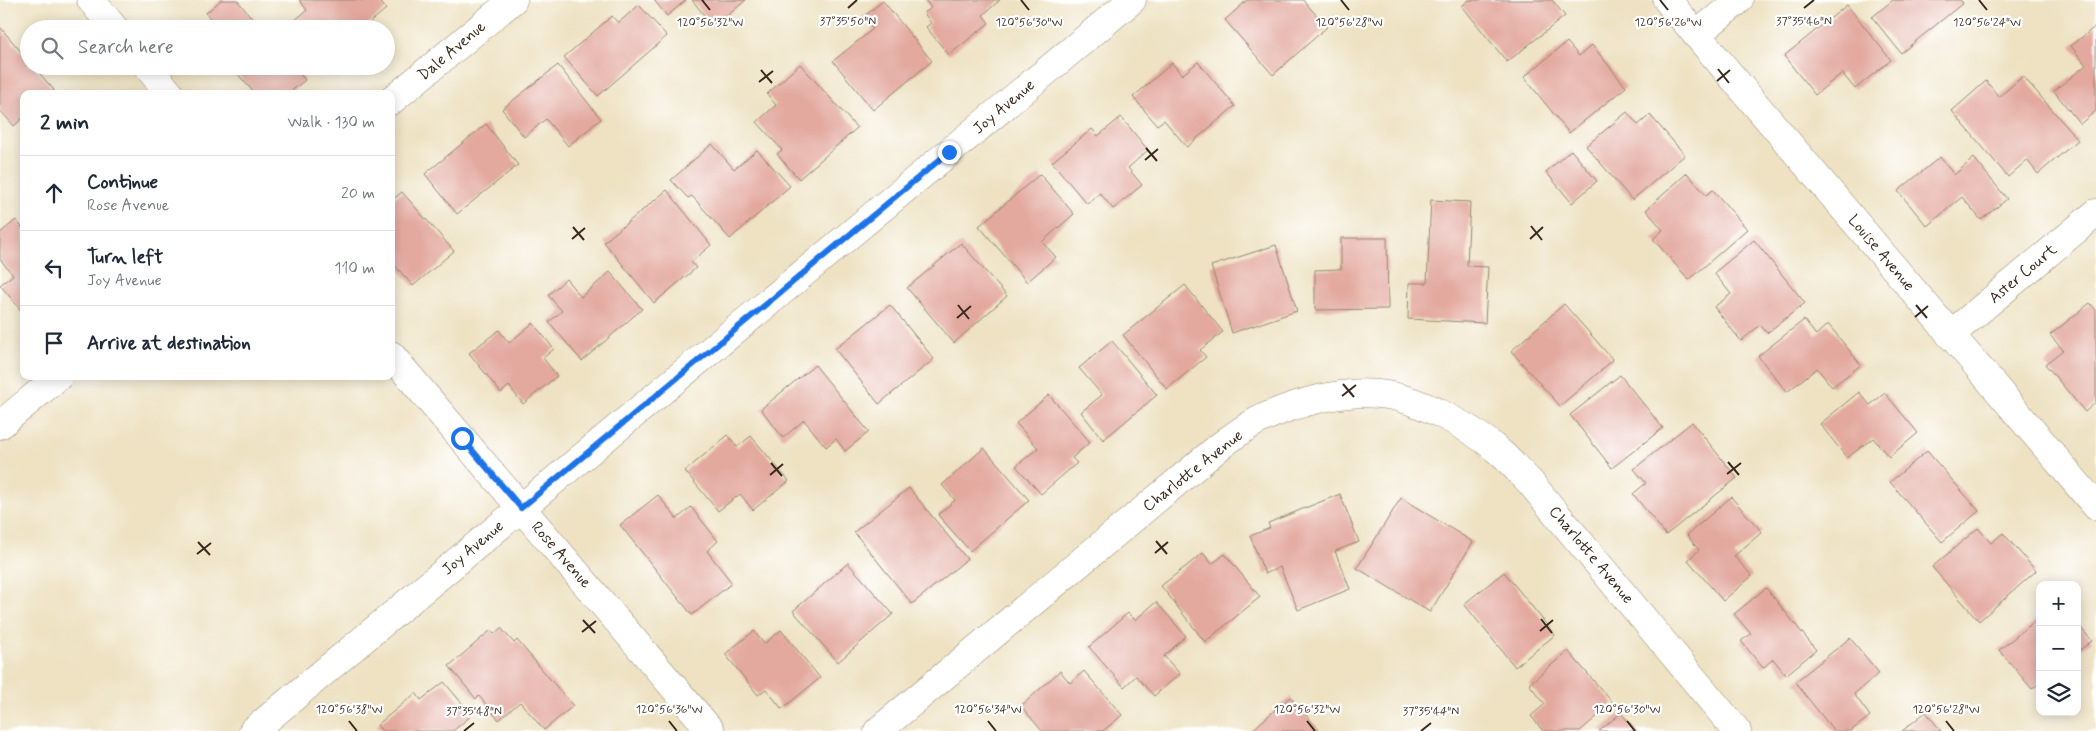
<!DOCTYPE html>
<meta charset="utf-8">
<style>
:root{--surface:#fff;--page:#f2f2f3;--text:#1f2937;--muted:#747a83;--line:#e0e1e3}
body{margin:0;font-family:Mynerve,sans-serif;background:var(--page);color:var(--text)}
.controls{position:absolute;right:15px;bottom:15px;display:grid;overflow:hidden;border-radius:10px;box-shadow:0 2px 12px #0003}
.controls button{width:45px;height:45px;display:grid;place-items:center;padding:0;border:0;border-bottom:1px solid var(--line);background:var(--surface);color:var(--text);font:25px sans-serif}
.stop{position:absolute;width:15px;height:15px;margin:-11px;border:4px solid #1a73e8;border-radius:50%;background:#fff}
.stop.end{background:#1a73e8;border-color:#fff;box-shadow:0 1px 5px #0008}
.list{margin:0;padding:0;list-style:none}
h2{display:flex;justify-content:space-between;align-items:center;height:65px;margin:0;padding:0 20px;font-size:21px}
h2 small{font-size:16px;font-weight:400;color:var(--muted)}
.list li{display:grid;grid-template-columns:32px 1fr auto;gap:15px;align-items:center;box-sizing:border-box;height:75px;padding:0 20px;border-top:1px solid var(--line)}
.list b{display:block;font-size:19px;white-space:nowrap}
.list p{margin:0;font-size:16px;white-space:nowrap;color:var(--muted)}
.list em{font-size:16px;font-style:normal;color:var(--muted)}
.icon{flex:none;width:28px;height:28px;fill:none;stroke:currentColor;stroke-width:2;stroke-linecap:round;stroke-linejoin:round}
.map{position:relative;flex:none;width:2096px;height:731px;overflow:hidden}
.search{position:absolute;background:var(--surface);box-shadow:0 2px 12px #0003;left:20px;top:20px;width:375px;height:55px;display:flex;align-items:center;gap:12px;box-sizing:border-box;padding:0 18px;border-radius:28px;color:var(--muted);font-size:19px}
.panel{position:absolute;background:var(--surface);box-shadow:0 2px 12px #0003;left:20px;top:90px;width:375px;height:290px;border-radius:10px}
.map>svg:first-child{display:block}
.building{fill:#e3a99f}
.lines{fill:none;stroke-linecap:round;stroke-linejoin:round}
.minor-casing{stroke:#948670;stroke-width:29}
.minor{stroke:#fff;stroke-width:28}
.route{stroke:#1a73e8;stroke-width:6}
.ticks{fill:none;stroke:#3b2a1e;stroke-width:2}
.labels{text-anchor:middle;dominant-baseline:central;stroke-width:4.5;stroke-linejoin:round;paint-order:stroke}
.street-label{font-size:16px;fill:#3b2a1e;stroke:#fff}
.ticks-label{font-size:12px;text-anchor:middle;fill:#3b2a1e;stroke:#fff;stroke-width:4.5;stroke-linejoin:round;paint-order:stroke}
</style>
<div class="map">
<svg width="2096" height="731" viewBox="0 0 2096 731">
<rect width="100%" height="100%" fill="#fff"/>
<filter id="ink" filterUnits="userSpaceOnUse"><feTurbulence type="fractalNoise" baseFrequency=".02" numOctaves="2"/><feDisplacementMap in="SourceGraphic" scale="10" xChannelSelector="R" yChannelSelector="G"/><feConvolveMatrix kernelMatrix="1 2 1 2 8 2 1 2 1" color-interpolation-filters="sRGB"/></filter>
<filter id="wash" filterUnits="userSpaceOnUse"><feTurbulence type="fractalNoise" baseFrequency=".0096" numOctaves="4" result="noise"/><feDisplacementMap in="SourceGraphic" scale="20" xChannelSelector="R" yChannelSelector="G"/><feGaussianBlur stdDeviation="1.12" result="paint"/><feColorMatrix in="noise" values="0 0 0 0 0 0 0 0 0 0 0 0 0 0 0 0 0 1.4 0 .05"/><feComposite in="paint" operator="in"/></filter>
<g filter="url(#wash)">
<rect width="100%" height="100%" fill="#eee2c3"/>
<g id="blocks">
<g class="building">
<polygon points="221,0 237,0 261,29 205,29 213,22 206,13"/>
<polygon points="299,0 379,0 386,9 362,29 300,29 294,21 307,10"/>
<polygon points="654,0 686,0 667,16"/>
<polygon points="692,0 746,0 714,27"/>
<polygon points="925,0 1000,0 983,15 989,23 949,55 926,27 931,23 924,13 931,8"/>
<polygon points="1247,0 1303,0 1327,27 1273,75 1225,20"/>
<polygon points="1469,0 1552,0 1565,16 1507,62 1462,6"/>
<polygon points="1893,0 1960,0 1963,3 1901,53 1872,17"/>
<polygon points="883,1 932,61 873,110 833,61 873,29 863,17"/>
<polygon points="639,5 667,36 598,96 564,57 612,16 618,23"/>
<polygon points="1847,5 1891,60 1855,89 1842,73 1815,95 1784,56"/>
<polygon points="2096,26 2096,111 2080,124 2054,91 2086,65 2071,46"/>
<polygon points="0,27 29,61 29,66 33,66 54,90 50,94 24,94 24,117 14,126 0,110"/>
<polygon points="1567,42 1579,56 1592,45 1626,87 1569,133 1524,77"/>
<polygon points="1198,62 1235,106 1187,147 1164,120 1157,125 1133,97 1172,63 1182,75"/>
<polygon points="800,64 857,128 799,179 777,154 782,150 757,122 776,105 767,94"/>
<polygon points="558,65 601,119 568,146 546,119 524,137 502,109"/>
<polygon points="231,66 293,66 305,80 288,94 255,94"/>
<polygon points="2023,76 2078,140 2038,174 2027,160 2008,177 1952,111 1986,81 1999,97"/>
<polygon points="1627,112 1638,125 1650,115 1685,155 1632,200 1586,146"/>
<polygon points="1121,117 1148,150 1128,168 1142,185 1113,209 1100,193 1087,204 1052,162 1092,129 1098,136"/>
<polygon points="486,124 518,165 457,214 425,174"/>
<polygon points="712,144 734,169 757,150 790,186 730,239 692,196 688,198 671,180"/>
<polygon points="1571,150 1597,181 1572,203 1546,172"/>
<polygon points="1940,157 1954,175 1974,158 2007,199 1981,220 1962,197 1927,226 1898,191"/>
<polygon points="1687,173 1706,195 1713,190 1747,229 1689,280 1653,239 1663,230 1646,210"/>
<polygon points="1040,174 1074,214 1042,242 1056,257 1027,282 979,226"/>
<polygon points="667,190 711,245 691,262 696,268 654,303 604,242"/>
<polygon points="402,192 454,251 413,286 391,261 391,201"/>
<polygon points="1431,200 1470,202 1467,266 1488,267 1485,323 1408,319 1409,283 1427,283"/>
<polygon points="16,220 24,230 24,314 0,285 13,275 0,259 0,233"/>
<polygon points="1341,238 1387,238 1388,309 1315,310 1315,270 1341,269"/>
<polygon points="1754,240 1805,303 1767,333 1760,325 1741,341 1714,307 1731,294 1714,273"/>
<polygon points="961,243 1007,296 954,343 907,288"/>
<polygon points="1276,245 1297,311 1232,333 1211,266"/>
<polygon points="610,272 642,309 582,361 549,322 562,311 548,295 566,279 581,297"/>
<polygon points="1185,285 1223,332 1200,350 1206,357 1167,389 1123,335"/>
<polygon points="2090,303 2096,310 2096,402 2085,412 2045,364 2063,350 2050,335"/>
<polygon points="1564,304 1613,360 1560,406 1511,351"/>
<polygon points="890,305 934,359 879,404 835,349"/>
<polygon points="1804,320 1816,335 1828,324 1861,365 1832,387 1817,368 1787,392 1758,356"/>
<polygon points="533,323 554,349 543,358 557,376 523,404 509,386 501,393 469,353 499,330 509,343"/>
<polygon points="1112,341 1157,395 1103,440 1081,412 1102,395 1079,368"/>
<polygon points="815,365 869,432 845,451 836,439 826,447 804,420 783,438 761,409"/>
<polygon points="1620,375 1663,428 1612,468 1570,415"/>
<polygon points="1859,392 1870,405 1885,393 1918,433 1889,457 1873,438 1847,458 1820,424"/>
<polygon points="1049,395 1090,442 1072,458 1077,463 1041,494 1016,466 1038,448 1016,423"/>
<polygon points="1692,422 1737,478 1666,535 1633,494 1646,483 1634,469"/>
<polygon points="728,435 737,447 751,436 789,481 753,510 740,494 718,511 685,471"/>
<polygon points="984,448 1029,500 970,551 938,515 955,500 942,485"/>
<polygon points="1927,451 1979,511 1942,542 1890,482"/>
<polygon points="909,488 967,559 912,604 854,532"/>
<polygon points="1340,494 1359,542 1335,551 1350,589 1298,610 1280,567 1265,574 1250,536 1270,528 1268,523"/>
<polygon points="658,495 677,519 691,507 718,541 707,551 732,583 692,615 620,525"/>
<polygon points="1731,497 1762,532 1734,556 1752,576 1723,601 1688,560 1699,550 1687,535"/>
<polygon points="1401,498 1473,542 1430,612 1357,568"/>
<polygon points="1978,528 1991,543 2003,533 2036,571 1979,621 1932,567"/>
<polygon points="1203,553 1212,564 1225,554 1260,597 1205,642 1161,586"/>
<polygon points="848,563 893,614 838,662 793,611"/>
<polygon points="1504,572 1555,635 1515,667 1464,604"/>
<polygon points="1766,588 1816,650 1786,675 1773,659 1763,668 1741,641 1751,634 1734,614"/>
<polygon points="1156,602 1186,636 1164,656 1180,674 1154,696 1136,676 1124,687 1089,647 1128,613 1135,620"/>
<polygon points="2040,617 2040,683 2032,689 1999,650"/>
<polygon points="2077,623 2092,641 2077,652"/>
<polygon points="501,628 514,643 517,640 573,706 544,730 520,702 499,720 479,696 476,699 449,666 491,630 494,634"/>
<polygon points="781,630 820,678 782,709 766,689 758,695 725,654 754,631 764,644"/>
<polygon points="1850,638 1879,673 1854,694 1870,716 1851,731 1834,731 1795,682"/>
<polygon points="1568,651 1613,703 1580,731 1543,731 1531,716 1545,704 1529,684"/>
<polygon points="1060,671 1070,683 1084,671 1122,715 1103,731 1042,731 1021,706"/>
<polygon points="444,682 472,715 453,731 382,731 377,725 416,693 421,700"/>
<polygon points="1290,697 1320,731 1251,731"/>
<polygon points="1926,712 1941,731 1902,731"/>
<polygon points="1621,713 1637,731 1599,731"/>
</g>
</g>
</g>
<g filter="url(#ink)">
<use href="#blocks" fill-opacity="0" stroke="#948670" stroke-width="1"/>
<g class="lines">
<defs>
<g id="minor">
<polyline points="91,0 115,29"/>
<polyline points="1667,0 2096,506"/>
<polyline points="1696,35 1739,0"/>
<polyline points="147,66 170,94"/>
<polyline points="391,101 513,0"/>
<polyline points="1950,335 2096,213"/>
<polyline points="391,355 711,731"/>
<polyline points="0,425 59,376"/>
<polyline points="253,731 1132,0"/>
<path d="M878,731l341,-284c12,-9 25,-19 38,-26 36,-18 89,-33 130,-26 32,5 84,32 109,54 11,9 22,21 33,32l208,250"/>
</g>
</defs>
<use href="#minor" class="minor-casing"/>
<use href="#minor" class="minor"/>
</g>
</g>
<g class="lines" filter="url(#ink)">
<polyline class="route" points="462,438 521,508 949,152"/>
</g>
<path class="ticks" d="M702,0l8,10M1021,0l8,10M1341,0l8,10M1660,0l8,10M1979,0l8,10M848,8l9,-8M1804,8l10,-8M1718,69l11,14M761,70l11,13M1717,81l13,-11M759,82l14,-11M1146,148l11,13M1145,160l13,-11M1531,226l11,14M573,227l11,13M572,239l13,-11M1530,239l13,-12M958,305l11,14M1916,305l11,13M1915,317l13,-11M957,318l14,-12M1343,384l11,13M1342,396l14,-11M1728,462l11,13M771,463l11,13M1727,474l14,-11M770,475l13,-11M1156,541l11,13M198,542l12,13M1155,553l13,-11M197,554l14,-11M1541,619l11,14M583,620l12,13M1540,631l13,-11M582,632l14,-11M349,721l8,10M669,721l8,10M988,721l8,10M1307,721l8,10M1627,721l8,10M1946,721l8,10M464,731l10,-8M1421,731l10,-8"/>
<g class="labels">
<g class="street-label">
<text transform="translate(452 51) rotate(-40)">Dale Avenue</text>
<text transform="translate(1004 107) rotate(-40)">Joy Avenue</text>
<text transform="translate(1881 253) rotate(50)">Louise Avenue</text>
<text transform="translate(2023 274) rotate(-40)">Aster Court</text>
<text transform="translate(1193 471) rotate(-38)">Charlotte Avenue</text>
<text transform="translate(473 548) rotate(-40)">Joy Avenue</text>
<text transform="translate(561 555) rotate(49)">Rose Avenue</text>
<text transform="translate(1591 555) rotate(50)">Charlotte Avenue</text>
</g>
</g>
<g class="ticks-label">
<text x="848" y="25">37°35'50"N</text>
<text x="1804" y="25">37°35'46"N</text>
<text x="710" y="26">120°56'32"W</text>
<text x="1029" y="26">120°56'30"W</text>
<text x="1349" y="26">120°56'28"W</text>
<text x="1668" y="26">120°56'26"W</text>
<text x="1987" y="26">120°56'24"W</text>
<text x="349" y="713">120°56'38"W</text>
<text x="669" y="713">120°56'36"W</text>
<text x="988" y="713">120°56'34"W</text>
<text x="1307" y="713">120°56'32"W</text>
<text x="1627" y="713">120°56'30"W</text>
<text x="1946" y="713">120°56'28"W</text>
<text x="474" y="715">37°35'48"N</text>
<text x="1431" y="715">37°35'44"N</text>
</g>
</svg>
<div class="controls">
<button>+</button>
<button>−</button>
<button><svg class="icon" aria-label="layers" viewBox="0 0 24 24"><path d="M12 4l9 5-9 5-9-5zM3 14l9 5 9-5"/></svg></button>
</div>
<div class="stop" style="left:462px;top:438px"></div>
<div class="stop end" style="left:949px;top:152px"></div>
<div class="search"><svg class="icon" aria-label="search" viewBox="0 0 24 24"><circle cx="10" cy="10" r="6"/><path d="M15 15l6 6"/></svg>Search here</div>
<section class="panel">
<h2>2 min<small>Walk · 130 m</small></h2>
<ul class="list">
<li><svg class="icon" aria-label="ahead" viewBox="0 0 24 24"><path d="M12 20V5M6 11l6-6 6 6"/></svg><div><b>Continue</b><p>Rose Avenue</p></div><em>20 m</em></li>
<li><svg class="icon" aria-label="left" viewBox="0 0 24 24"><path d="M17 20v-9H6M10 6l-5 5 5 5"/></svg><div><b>Turn left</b><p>Joy Avenue</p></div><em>110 m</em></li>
<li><svg class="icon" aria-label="arrive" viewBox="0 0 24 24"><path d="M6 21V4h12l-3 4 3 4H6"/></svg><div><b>Arrive at destination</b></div></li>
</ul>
</section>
</div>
